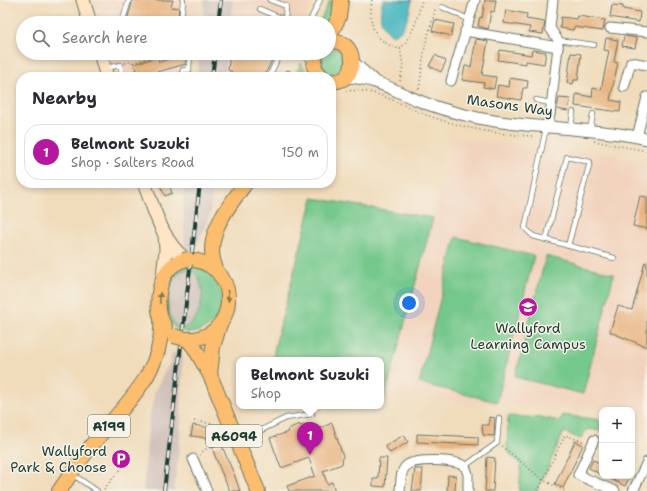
<!DOCTYPE html>
<meta charset="utf-8">
<style>
:root{--surface:#fff;--page:#f7f7f7;--text:#2b2b33;--muted:#7c7c81;--line:#e1e1e2;--accent:#b5179e}
body{margin:0;font-family:"Shantell Sans",sans-serif;background:var(--page);color:var(--text)}
.controls{position:absolute;right:12px;bottom:12px;display:grid;overflow:hidden;border-radius:8px;box-shadow:0 2px 6px #0003}
.controls button{width:36px;height:36px;display:grid;place-items:center;padding:0;border:0;border-bottom:1px solid var(--line);background:var(--surface);color:var(--text);font:20px sans-serif}
.you{position:absolute;left:409px;top:303px;width:14px;height:14px;margin:-10px;border:3px solid #fff;border-radius:50%;background:#1a73e8;box-shadow:0 0 0 6px #1a73e833}
.badge{display:grid;place-items:center;width:26px;height:26px;border-radius:50%;background:var(--accent);color:#fff;font-size:13px;font-weight:700}
.pin{position:absolute;translate:-50% -33px;filter:drop-shadow(0 1px 2px #0008)}
.pin::after{content:'';position:absolute;top:21px;width:14px;height:12px;background:inherit;clip-path:polygon(0 0,100% 0,50% 100%)}
.popup{position:absolute;left:236px;top:357px;width:148px;height:52px;box-sizing:border-box;display:grid;place-content:center;border-radius:8px;background:var(--surface);filter:drop-shadow(0 1px 3px #0005);font-size:13px;white-space:nowrap;color:var(--muted)}
.popup b{font-size:15px;color:var(--text)}
.popup::after{content:'';position:absolute;left:50%;top:100%;margin-left:-8px;border:8px solid transparent;border-top-color:var(--surface)}
.list{margin:0;padding:0;list-style:none}
h2{display:flex;justify-content:space-between;align-items:center;height:52px;margin:0;padding:0 16px;font-size:17px}
h2 small{font-size:13px;font-weight:400;color:var(--muted)}
.list li{display:grid;grid-template-columns:26px 1fr auto;gap:12px;align-items:center;box-sizing:border-box;height:56px;margin:0 8px 8px;padding:0 8px;border:1px solid var(--line);border-radius:16px}
.list b{display:block;font-size:15px;white-space:nowrap}
.list p{margin:0;font-size:13px;white-space:nowrap;color:var(--muted)}
.list em{font-size:13px;font-style:normal;color:var(--muted)}
.icon{flex:none;width:22px;height:22px;fill:none;stroke:currentColor;stroke-width:2;stroke-linecap:round;stroke-linejoin:round}
.map{position:relative;flex:none;width:647px;height:491px;overflow:hidden}
.search{position:absolute;background:var(--surface);box-shadow:0 2px 6px #0003;left:16px;top:16px;width:320px;height:44px;display:flex;align-items:center;gap:10px;box-sizing:border-box;padding:0 14px;border-radius:22px;color:var(--muted);font-size:15px}
.panel{position:absolute;background:var(--surface);box-shadow:0 2px 6px #0003;left:16px;top:72px;width:320px;height:116px;border-radius:16px}
.map>svg:first-child{display:block}
.built{fill:#f2d4be}
.industrial{fill:#cfc0ba}
.green{fill:#74c88c;stroke:#4a8260;fill-rule:evenodd}
.water{fill:#48b7c0;stroke:#347a7a}
.building{fill:#e8b480}
.lines{fill:none;stroke-linecap:round;stroke-linejoin:round}
.service-casing{stroke:#687463;stroke-width:6}
.minor-casing{stroke:#687463;stroke-width:11}
.tertiary-casing{stroke:#687463;stroke-width:13}
.secondary-casing{stroke:#687463;stroke-width:15}
.primary-casing{stroke:#687463;stroke-width:16}
.path{stroke:#687463;stroke-width:1.5;stroke-dasharray:1 3;stroke-linecap:butt}
.service{stroke:#fff;stroke-width:4.5}
.minor{stroke:#fff;stroke-width:9}
.tertiary{stroke:#fff;stroke-width:11}
.secondary{stroke:#fee5c5;stroke-width:13}
.primary{stroke:#fcbd6e;stroke-width:14}
.rail-casing{stroke:#1f3d34;stroke-width:4}
.rail{stroke:#f7f3e8;stroke-width:2.5;stroke-dasharray:8;stroke-linecap:butt}
.primary-bridge-casing{stroke:#687463;stroke-width:16;stroke-linecap:butt}
.primary-bridge{stroke:#fcbd6e;stroke-width:14}
.oneway{fill:#82774e}
.labels{text-anchor:middle;dominant-baseline:central;stroke-width:3;stroke-linejoin:round;paint-order:stroke}
.shield{fill:#f7f3e8;stroke:#60746a;stroke-width:1}
.shield-label{font-size:13px;font-weight:bold;fill:#1f3d34}
.street-label{font-size:14px;fill:#1f3d34;stroke:#f7f3e8}
.poi-label{font-size:14px;fill:#1f3d34;stroke:#f7f3e8}
</style>
<div class="map">
<svg width="647" height="491" viewBox="0 0 647 491">
<rect width="100%" height="100%" fill="#f7f3e8"/>
<filter id="ink" filterUnits="userSpaceOnUse"><feTurbulence type="fractalNoise" baseFrequency=".025" numOctaves="2"/><feDisplacementMap in="SourceGraphic" scale="8" xChannelSelector="R" yChannelSelector="G"/><feConvolveMatrix kernelMatrix="1 2 1 2 8 2 1 2 1" color-interpolation-filters="sRGB"/></filter>
<filter id="wash" filterUnits="userSpaceOnUse"><feTurbulence type="fractalNoise" baseFrequency=".012" numOctaves="4" result="noise"/><feDisplacementMap in="SourceGraphic" scale="16" xChannelSelector="R" yChannelSelector="G"/><feGaussianBlur stdDeviation="0.9" result="paint"/><feColorMatrix in="noise" values="0 0 0 0 0 0 0 0 0 0 0 0 0 0 0 0 0 1.4 0 .05"/><feComposite in="paint" operator="in"/></filter>
<g filter="url(#wash)">
<rect width="100%" height="100%" fill="#f0dbba"/>
<g class="built">
<polygon points="94,0 198,0 196,23 101,23"/>
<polygon points="233,0 313,0 301,23 230,23"/>
<polygon points="111,53 192,53 190,77 118,77"/>
<polygon points="227,53 286,53 275,77 224,77"/>
<polygon points="451,137 539,148 605,154 647,164 647,414 632,413 632,410 602,411 385,397 454,140"/>
</g>
<g class="industrial">
<polygon points="205,0 233,0 230,23 203,23"/>
<polygon points="200,53 227,53 224,77 197,77"/>
<polygon points="185,183 213,183 210,214 195,250 185,249 183,198"/>
<polygon points="186,269 195,272 201,280 201,303 197,316 191,324 180,328 174,323 169,315 170,289 171,281 176,274"/>
<polygon points="172,352 183,354 180,441 174,491 143,491 149,420 155,391 169,364"/>
</g>
<g class="green">
<polygon points="330,0 332,0 328,23 319,23"/>
<path d="M334,48l8,4 4,7 -4,11 -11,4c-10,-4 -12,-12 -7,-21h5v-4z"/>
<polygon points="301,63 307,73 306,77 294,77"/>
<polygon points="313,198 433,218 385,397 381,396 381,360 274,360 274,350"/>
<polygon points="456,237 534,256 497,402 419,383"/>
<polygon points="546,256 614,274 583,394 515,377"/>
<path d="M187,266c17,0 26,8 32,23 1,2 3,6 4,9 1,18 -19,39 -38,34 -6,-1 -12,-4 -15,-9 -7,-12 -5,-40 4,-50 3,-4 8,-6 13,-7zM188,269c24,7 15,59 -8,59 -18,-8 -16,-56 8,-59z"/>
<polygon points="562,415 602,420 602,431 587,429 580,439 564,432 537,491 519,491 521,466 507,451 508,416 544,418 561,421"/>
</g>
<path class="water" d="M383,0h29c-3,13 -6,33 -21,35 -12,-12 -12,-19 -8,-35z"/>
<g id="blocks">
<g class="building">
<polygon points="133,0 173,0 171,7 179,8 177,23 166,21 164,23 146,17 144,23 126,23"/>
<polygon points="485,0 496,0 494,12 491,11 488,29 478,26 480,17 482,18"/>
<polygon points="612,5 623,6 623,9 640,12 639,22 610,17"/>
<polygon points="506,10 527,14 526,19 545,22 543,34 529,32 530,27 504,23"/>
<polygon points="578,16 605,20 603,31 574,27 573,30 560,28 561,17 577,19"/>
<polygon points="435,20 454,24 451,36 432,31"/>
<polygon points="624,36 637,38 635,48 622,46"/>
<polygon points="606,38 618,40 614,62 618,63 610,100 621,102 620,112 575,106 576,94 592,97 593,88 601,90 609,51 604,50"/>
<polygon points="476,39 488,41 482,75 496,77 494,89 483,87 484,83 462,80 465,66 471,67"/>
<polygon points="500,50 531,55 532,50 546,52 544,64 526,61 526,64 498,60"/>
<polygon points="170,53 186,53 186,64 157,72 159,77 139,77 135,64 157,57 159,62 172,58"/>
<polygon points="230,53 238,53 243,55 244,53 275,53 264,77 235,77 230,75 232,72 228,70"/>
<polygon points="571,53 581,54 578,80 574,80 573,84 567,83"/>
<polygon points="435,55 446,61 441,72 429,66"/>
<polygon points="510,78 528,81 527,88 523,88 521,100 496,96 498,85 509,87"/>
<polygon points="559,98 570,99 568,111 557,109"/>
<polygon points="159,183 168,183 172,193 165,196"/>
<polygon points="640,196 647,197 647,229 633,226"/>
<polygon points="645,262 647,263 647,347 610,332 618,306 632,310"/>
<polygon points="489,417 495,418 494,436 483,435 482,425 489,425"/>
<polygon points="332,423 343,456 342,464 323,471 327,484 332,482 335,491 289,491 287,486 315,476 309,458 281,468 270,438 289,432 288,429 299,424 300,426 307,424 308,429 317,426 318,429"/>
<polygon points="193,425 217,429 215,439 191,436"/>
<polygon points="417,434 478,437 478,445 417,442"/>
<polygon points="404,435 408,442 390,453 385,446"/>
<polygon points="575,441 583,445 563,488 555,484"/>
<polygon points="221,444 234,474 240,491 230,491 223,476 212,448"/>
<polygon points="487,457 495,458 493,491 485,491"/>
<polygon points="379,458 387,458 385,487 373,486 373,479 378,479"/>
<polygon points="593,460 602,464 602,475 589,468"/>
<polygon points="415,469 423,469 421,491 412,491"/>
<polygon points="448,475 456,476 455,491 447,491"/>
<polygon points="605,476 630,476 625,486"/>
</g>
</g>
</g>
<g filter="url(#ink)">
<use href="#blocks" fill-opacity="0" stroke="#687463" stroke-width="1"/>
<g class="lines">
<defs>
<g id="service">
<polyline points="270,0 286,6 285,20"/>
<polyline points="442,7 468,19"/>
<polyline points="260,9 288,21 288,23"/>
<polyline points="122,23 129,0"/>
<polyline points="181,23 183,0"/>
<polyline points="309,23 320,0"/>
<polyline points="558,40 594,45"/>
<polyline points="139,53 141,53"/>
<polyline points="300,53 312,61"/>
<polyline points="106,68 120,65 123,77"/>
<polyline points="181,77 183,70 189,70 190,53"/>
<polyline points="269,77 280,53"/>
<polyline points="286,77 288,73"/>
<polyline points="536,100 550,103"/>
<polyline points="546,128 525,228 533,236 614,258"/>
<polyline points="571,128 573,112"/>
<polyline points="590,130 593,114"/>
<polyline points="546,240 567,157 590,162 568,246"/>
<polyline points="239,441 286,418 312,414"/>
<polyline points="465,466 497,443 499,418"/>
<polyline points="72,474 97,491"/>
</g>
<g id="minor">
<polyline points="610,28 647,32"/>
<polyline points="465,31 558,47"/>
<polyline points="451,81 475,0"/>
<polyline points="624,87 631,62 647,65"/>
<polyline points="547,126 550,115 558,47 558,40 550,28 553,0"/>
<polyline points="637,137 647,97"/>
<polyline points="594,440 578,475 615,491"/>
<polyline points="193,459 207,491"/>
<path d="M400,491c1,-8 0,-18 5,-24 8,-10 50,-7 60,-1l3,8v17"/>
<polyline points="633,491 647,462"/>
</g>
<g id="tertiary">
<polyline points="353,62 373,80"/>
<path d="M346,77c29,1 45,12 71,23 17,7 35,12 52,16 59,14 120,10 178,23"/>
</g>
<g id="secondary">
<polyline points="83,0 90,23"/>
<polyline points="100,53 107,77"/>
<path d="M144,183c10,25 18,58 40,75"/>
<polyline points="163,276 166,250 165,235"/>
</g>
<g id="primary">
<polyline points="329,37 339,17 341,0"/>
<path d="M329,42c30,-6 31,43 2,39"/>
<polyline points="316,53 314,67 322,77"/>
<path d="M216,269c-14,-32 12,-62 30,-86"/>
<path d="M165,327c-13,-21 -7,-60 19,-67"/>
<path d="M185,339c50,4 61,-69 9,-79"/>
<polyline points="187,339 194,347 210,375 258,491"/>
<polyline points="210,375 213,347 220,324"/>
<path d="M59,491c12,-17 23,-34 36,-50 30,-37 70,-70 66,-122"/>
</g>
</defs>
<use href="#service" class="service-casing"/>
<use href="#minor" class="minor-casing"/>
<use href="#tertiary" class="tertiary-casing"/>
<use href="#secondary" class="secondary-casing"/>
<use href="#primary" class="primary-casing"/>
<g class="path">
<path d="M372,0c-4,25 2,42 28,49"/>
<path d="M400,49c14,-15 17,-31 22,-49"/>
<polyline points="125,63 132,61 137,77"/>
<polyline points="133,63 157,56"/>
<polyline points="400,81 403,65 400,49"/>
<polyline points="419,89 425,46 436,7"/>
<path d="M346,91c29,-4 56,15 83,25 34,12 70,19 105,20"/>
<polyline points="594,141 647,151"/>
<polyline points="257,187 261,183"/>
<polyline points="194,421 219,425"/>
<polyline points="502,446 543,480 565,491"/>
<polyline points="200,455 204,450 225,441"/>
<polyline points="104,489 129,459 133,458"/>
<polyline points="538,491 565,435 584,442"/>
</g>
<use href="#service" class="service"/>
<use href="#minor" class="minor"/>
<use href="#tertiary" class="tertiary"/>
<use href="#secondary" class="secondary"/>
<use href="#primary" class="primary"/>
<defs>
<g id="rail">
<polyline points="218,23 221,0"/>
<polyline points="212,77 215,53"/>
<polyline points="164,491 200,183"/>
</g>
</defs>
<use href="#rail" class="rail-casing"/>
<use href="#rail" class="rail"/>
<defs>
<g id="primary-bridge">
<polyline points="184,260 188,259"/>
<polyline points="174,336 185,339"/>
</g>
</defs>
<use href="#primary-bridge" class="primary-bridge-casing"/>
<use href="#primary-bridge" class="primary-bridge"/>
</g>
<defs><path id="oneway-solid" d="M-6-.8H1V-3.2L6.5 0L1 3.2V.8H-6Z"/></defs>
<g class="oneway">
<use href="#oneway-solid" transform="translate(228 296) rotate(84)"/>
<use href="#oneway-solid" transform="translate(160 298) rotate(-89)"/>
</g>
</g>
<defs>
<symbol id="school-disc" viewBox="-11 -11 22 22"><circle r="9.5" fill="#b5179e" stroke="#f7f3e8"/><path d="M0-5L7-2L0 1L-7-2ZM-4 1L0 2.5L4 1V4Q0 6-4 4Z" fill="#fff"/></symbol>
<symbol id="parking-disc" viewBox="-11 -11 22 22"><circle r="9.5" fill="#b5179e" stroke="#f7f3e8"/><path d="M-3.5-5.5H1a3.5 3.5 0 0 1 0 7H-1V5.5H-3.5ZM-1-3.4V-.6H.8a1.4 1.4 0 0 0 0-2.8Z" fill="#fff"/></symbol>
</defs>
<g fill-rule="evenodd">
<use href="#school-disc" x="517" y="296" width="22" height="22"/>
<use href="#parking-disc" x="110" y="448" width="22" height="22"/>
</g>
<g class="labels">
<g class="shield">
<rect x="88" y="415" width="42" height="22" rx="3"/>
<rect x="206" y="425" width="56" height="22" rx="3"/>
</g>
<g class="shield-label">
<text x="109" y="426">A199</text>
<text x="234" y="436">A6094</text>
</g>
<g class="street-label">
<text transform="translate(510 105) rotate(8)">Masons Way</text>
</g>
<g class="poi-label">
<text x="528" y="328">Wallyford<tspan x="528" dy="16">Learning Campus</tspan></text>
<text x="107" y="451" text-anchor="end">Wallyford<tspan x="107" dy="16">Park &amp; Choose</tspan></text>
</g>
</g>
</svg>
<div class="controls">
<button>+</button>
<button>−</button>
</div>
<div class="you"></div>
<div class="pin badge" style="left:310px;top:455px">1</div>
<div class="popup"><b>Belmont Suzuki</b>Shop</div>
<div class="search"><svg class="icon" aria-label="search" viewBox="0 0 24 24"><circle cx="10" cy="10" r="6"/><path d="M15 15l6 6"/></svg>Search here</div>
<section class="panel">
<h2>Nearby<small></small></h2>
<ul class="list">
<li><span class="badge">1</span><div><b>Belmont Suzuki</b><p>Shop · Salters Road</p></div><em>150 m</em></li>
</ul>
</section>
</div>
